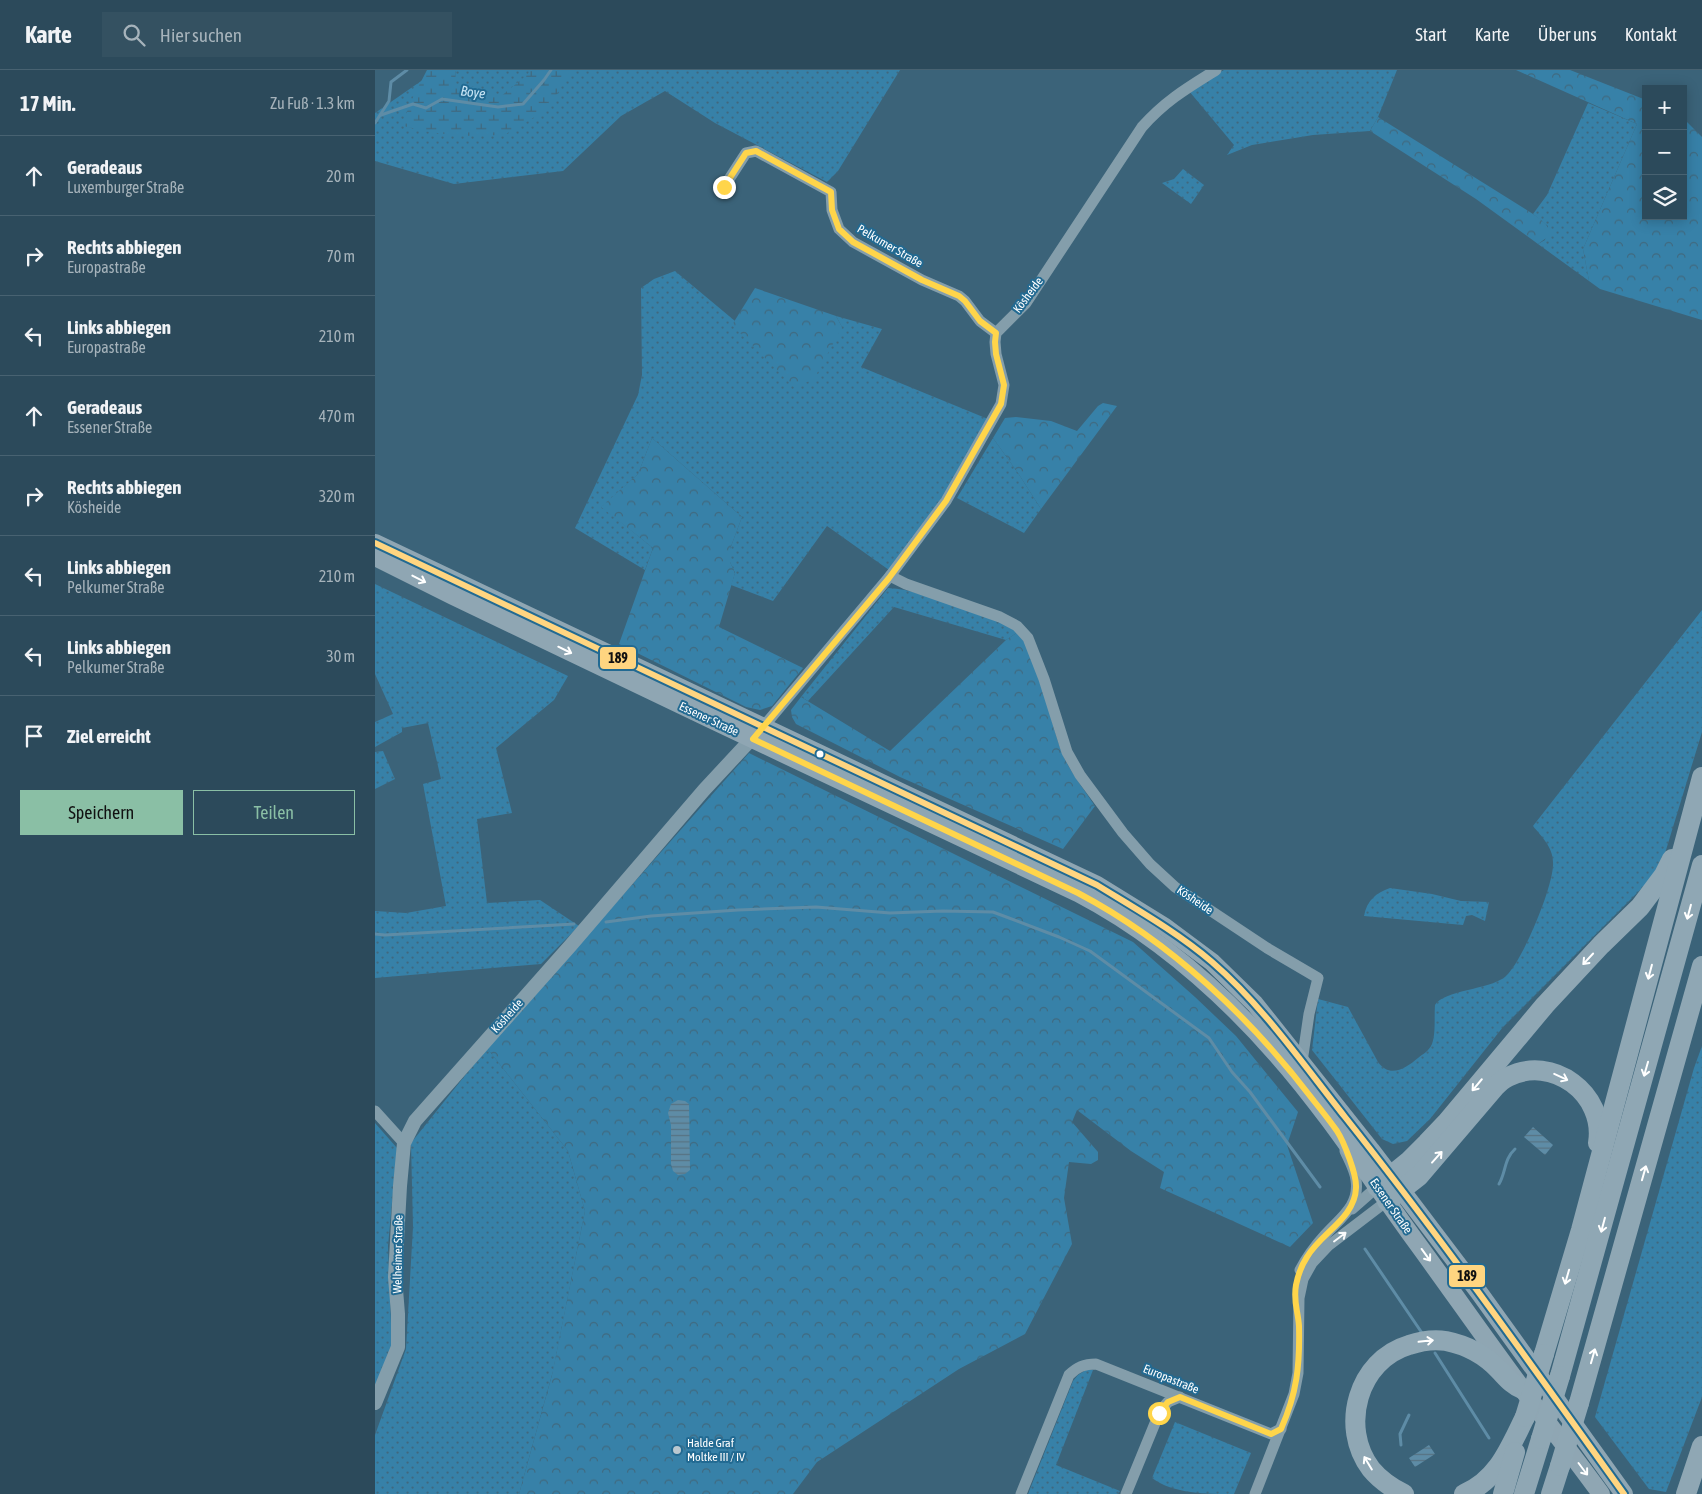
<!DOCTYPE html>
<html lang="de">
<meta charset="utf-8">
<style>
:root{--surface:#2c4a5b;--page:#345161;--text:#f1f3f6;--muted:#a6b3bb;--line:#486271;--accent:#8abfa5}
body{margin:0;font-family:"Asap Condensed",sans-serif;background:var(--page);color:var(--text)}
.controls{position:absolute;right:15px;top:15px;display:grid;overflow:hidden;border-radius:0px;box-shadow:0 2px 12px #0003}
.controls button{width:45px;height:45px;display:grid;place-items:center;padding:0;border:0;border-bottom:1px solid var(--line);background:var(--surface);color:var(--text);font:25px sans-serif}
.stop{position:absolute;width:15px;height:15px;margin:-11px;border:4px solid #ffd54a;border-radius:50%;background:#fff}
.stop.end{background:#ffd54a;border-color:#fff;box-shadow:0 1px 5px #0008}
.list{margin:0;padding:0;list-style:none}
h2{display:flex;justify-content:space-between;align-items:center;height:65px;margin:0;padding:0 20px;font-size:21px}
h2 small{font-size:16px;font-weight:400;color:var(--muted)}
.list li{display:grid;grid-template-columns:32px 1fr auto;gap:15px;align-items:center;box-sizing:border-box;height:80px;padding:0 20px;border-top:1px solid var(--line)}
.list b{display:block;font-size:19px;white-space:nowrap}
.list p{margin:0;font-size:16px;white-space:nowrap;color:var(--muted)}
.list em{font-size:16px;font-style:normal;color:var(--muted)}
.actions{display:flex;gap:10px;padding:15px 20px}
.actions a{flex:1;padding:11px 0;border:1px solid var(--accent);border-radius:0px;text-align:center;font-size:18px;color:var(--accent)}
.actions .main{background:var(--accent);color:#111}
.icon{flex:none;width:28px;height:28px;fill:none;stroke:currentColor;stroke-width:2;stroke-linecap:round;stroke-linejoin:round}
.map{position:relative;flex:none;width:1327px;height:1424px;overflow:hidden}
header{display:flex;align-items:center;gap:30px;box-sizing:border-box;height:70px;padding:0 25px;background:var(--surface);border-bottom:1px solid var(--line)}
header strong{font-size:24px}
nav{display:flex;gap:28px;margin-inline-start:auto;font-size:18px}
.search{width:350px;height:45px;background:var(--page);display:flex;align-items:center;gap:12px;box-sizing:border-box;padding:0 18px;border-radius:0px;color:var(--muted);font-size:19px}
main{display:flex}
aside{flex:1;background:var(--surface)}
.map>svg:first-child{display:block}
.green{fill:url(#green-dots)}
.forest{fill:url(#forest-crowns)}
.wetland{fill:url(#wetland-marsh)}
.water{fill:url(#water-rules)}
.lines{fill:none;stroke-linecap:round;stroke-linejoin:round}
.stream{stroke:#5e8ca6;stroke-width:3}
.minor{stroke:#849eab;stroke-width:11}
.tertiary{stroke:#849eab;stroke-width:14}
.primary{stroke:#8fa6b3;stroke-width:18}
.motorway{stroke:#8fa7b4;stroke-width:20}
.motorway-bridge{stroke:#8fa7b4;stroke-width:20}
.bus-1-casing{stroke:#226a92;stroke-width:10}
.bus-1{stroke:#ffd580;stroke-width:6}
.oneway{stroke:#fff}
.oneway2{stroke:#f9fafb}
.route{stroke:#ffd54a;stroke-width:6}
.bus-dot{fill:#fff;stroke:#226a92;stroke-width:2}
.poi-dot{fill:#bac8d0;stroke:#226a92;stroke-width:2}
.labels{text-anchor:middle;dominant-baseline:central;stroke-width:4;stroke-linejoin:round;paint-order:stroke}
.street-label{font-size:12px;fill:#fff;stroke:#226a92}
.poi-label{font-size:12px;fill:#fff;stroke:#226a92;text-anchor:start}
.water-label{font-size:14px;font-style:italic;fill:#c9e6f6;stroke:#226a92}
.line-badge{stroke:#226a92;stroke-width:2}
.pale-badge-label{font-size:14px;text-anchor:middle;font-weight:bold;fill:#111}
</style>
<header>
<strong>Karte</strong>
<div class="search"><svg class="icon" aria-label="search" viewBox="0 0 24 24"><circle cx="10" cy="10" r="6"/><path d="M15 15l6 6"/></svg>Hier suchen</div>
<nav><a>Start</a><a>Karte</a><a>Über uns</a><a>Kontakt</a></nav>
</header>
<main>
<aside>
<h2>17 Min.<small>Zu Fuß · 1.3 km</small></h2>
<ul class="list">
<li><svg class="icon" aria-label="ahead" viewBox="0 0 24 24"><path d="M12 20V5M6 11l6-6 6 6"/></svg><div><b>Geradeaus</b><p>Luxemburger Straße</p></div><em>20 m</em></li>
<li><svg class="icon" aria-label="right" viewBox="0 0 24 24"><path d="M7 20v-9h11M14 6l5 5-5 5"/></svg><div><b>Rechts abbiegen</b><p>Europastraße</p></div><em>70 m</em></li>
<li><svg class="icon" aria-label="left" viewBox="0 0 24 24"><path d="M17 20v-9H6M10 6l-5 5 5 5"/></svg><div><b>Links abbiegen</b><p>Europastraße</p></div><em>210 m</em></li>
<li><svg class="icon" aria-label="ahead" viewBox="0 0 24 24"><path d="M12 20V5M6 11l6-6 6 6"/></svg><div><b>Geradeaus</b><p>Essener Straße</p></div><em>470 m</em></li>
<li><svg class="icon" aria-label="right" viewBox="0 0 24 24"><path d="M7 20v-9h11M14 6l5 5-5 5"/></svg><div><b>Rechts abbiegen</b><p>Kösheide</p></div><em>320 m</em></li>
<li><svg class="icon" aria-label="left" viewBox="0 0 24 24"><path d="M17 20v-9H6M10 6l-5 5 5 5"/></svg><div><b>Links abbiegen</b><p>Pelkumer Straße</p></div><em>210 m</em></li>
<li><svg class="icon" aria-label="left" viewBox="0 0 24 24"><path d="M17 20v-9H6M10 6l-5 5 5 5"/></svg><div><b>Links abbiegen</b><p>Pelkumer Straße</p></div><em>30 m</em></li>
<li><svg class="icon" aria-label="arrive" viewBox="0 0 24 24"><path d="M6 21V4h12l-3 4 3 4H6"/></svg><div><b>Ziel erreicht</b></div></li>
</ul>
<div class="actions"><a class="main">Speichern</a><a>Teilen</a></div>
</aside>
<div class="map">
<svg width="1327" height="1424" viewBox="0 0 1327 1424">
<defs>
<pattern id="green-dots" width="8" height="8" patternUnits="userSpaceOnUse" patternTransform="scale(1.25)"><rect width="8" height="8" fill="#3781a8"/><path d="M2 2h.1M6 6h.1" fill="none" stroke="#40697f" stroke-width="1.8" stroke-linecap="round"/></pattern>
<pattern id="forest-crowns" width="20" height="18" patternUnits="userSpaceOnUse" patternTransform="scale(1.25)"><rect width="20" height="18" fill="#3781a8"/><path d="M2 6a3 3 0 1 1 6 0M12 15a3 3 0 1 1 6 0" fill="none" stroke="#40697f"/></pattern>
<pattern id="wetland-marsh" width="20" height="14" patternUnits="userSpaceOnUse" patternTransform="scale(1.25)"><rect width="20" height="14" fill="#3781a8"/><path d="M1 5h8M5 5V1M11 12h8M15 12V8" fill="none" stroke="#40697f"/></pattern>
<pattern id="water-rules" width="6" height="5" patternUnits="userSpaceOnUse" patternTransform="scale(1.25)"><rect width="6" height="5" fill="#5e8ca6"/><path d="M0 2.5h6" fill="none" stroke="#577282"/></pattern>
</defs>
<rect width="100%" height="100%" fill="#3b6379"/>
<g class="green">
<polygon points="62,0 525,0 463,101 452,112 340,53 290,21 246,46 188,101 79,114 0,91 0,43"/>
<polygon points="849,0 1022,0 1003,47 995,61 938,65 877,75 852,85 859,75 814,21"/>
<polygon points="1213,33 1262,54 1208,179 1214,211 1163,174 1170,170 1173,156 1158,144 1172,125"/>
<polygon points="808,99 829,115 816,134 787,113 799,109"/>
<polygon points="300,201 360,251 358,255 467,257 461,246 507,259 486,297 613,349 570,424 514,500 452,456 398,531 356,515 360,503 355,492 355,479 367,447 277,368 263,404 227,437 278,478 270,500 200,458 263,325 267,305 266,218 279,209"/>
<polygon points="618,368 643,403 666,439 649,463 582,428"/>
<polygon points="0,514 193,606 179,630 121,678 137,743 102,749 112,833 165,830 204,856 166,894 0,908 0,841 31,843 71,836 48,714 66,709 53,653 27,658 27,662 0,677 0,652 18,644 0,604"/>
<path d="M513,518c23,1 44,10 65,17 23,8 45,14 65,27l-12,8 -112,-33 -86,94 -7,-4z"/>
<path d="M1327,540v122l-36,118 -7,16 -10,15 -146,146 -73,92 -23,22 -14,3 -11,-5 -70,-89 6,-51 30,8 30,55c12,17 28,6 40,-4 5,-4 11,-7 14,-14 4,-11 2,-27 3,-39 9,-15 53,-15 70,-28 17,-14 50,-94 48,-115 0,-15 -12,-26 -20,-36z"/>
<polygon points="8,681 20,709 0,719 0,682"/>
<path d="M1015,818l42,6 29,7 28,1 -4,19 -13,-6 -6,1 -3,9 -99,-9c3,-16 12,-23 26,-28z"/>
<polygon points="1327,976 1327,1327 1291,1422 1274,1419 1220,1347 1319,998"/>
<polygon points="112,978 193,1081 210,1141 178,1301 144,1424 0,1424 0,1365 31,1279 38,1157 36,1073"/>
<polygon points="0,1053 22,1078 13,1176 17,1279 0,1319"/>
<polygon points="711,1300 718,1300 681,1395 745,1421 743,1424 653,1424 698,1311 703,1305"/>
<path d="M800,1352l76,31 -17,41c-27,0 -61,0 -82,-16z"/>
</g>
<g class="forest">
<polygon points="1141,0 1195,0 1271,30 1271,146 1308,146 1308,48 1327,67 1327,250 1225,219 1214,211 1208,179 1262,54"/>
<path d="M1003,47l155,97c8,6 18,11 16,22l-11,8 -62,-45 -106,-68z"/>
<polygon points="380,218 461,246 467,257 439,309 419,317 357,255"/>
<polygon points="728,333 742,336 666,439 643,403 618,368 630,348 641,347 676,351 702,361 723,336"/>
<polygon points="277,368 367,447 355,479 355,492 360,503 344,557 428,598 397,636 385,640 371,637 244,574 278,478 226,437 263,404"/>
<path d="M643,562c24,34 29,79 43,118 5,16 24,41 34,56l-32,43 -163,-72 -104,-53 -4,-7 -1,-7 10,-13 89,54 116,-111z"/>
<polygon points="374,683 758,872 820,927 861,966 923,1042 912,1075 938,1153 915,1177 785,1118 789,1102 756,1081 702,1040 697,1052 723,1082 723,1090 716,1094 694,1092 689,1128 697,1174 650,1264 584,1299 442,1392 418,1424 144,1424 177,1305 210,1141 193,1081 112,978"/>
</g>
<polygon class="wetland" points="52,0 81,0 80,15 101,17 125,27 153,4 155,0 196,0 173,39 129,65 85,66 55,62 28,56 34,35"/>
<g class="water">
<polygon points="303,1030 310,1031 314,1034 315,1100 310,1104 303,1105 298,1101 296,1094 296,1055 293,1043 296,1034"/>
<polygon points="1158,1057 1178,1075 1170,1085 1149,1067"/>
<polygon points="1054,1375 1060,1384 1040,1397 1034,1388"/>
</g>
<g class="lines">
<g class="stream">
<polyline points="6,45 38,34 51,38 67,29 123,37 148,34 169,10 176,0"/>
<polyline points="0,53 14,31 16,12 32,0"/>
<polyline points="231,852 276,846 363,840 441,837 515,843 568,841 618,842 684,867 715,881 834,968 857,1002 875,1022 945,1117"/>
<polyline points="0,864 10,865 199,854"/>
<path d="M1124,1114c7,-12 5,-25 16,-35"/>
<polyline points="990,1179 1047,1263"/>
<polyline points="1060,1283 1114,1368"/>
<polyline points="1026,1375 1025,1364 1034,1345"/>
</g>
<g class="minor">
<polyline points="349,117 371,83 381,81 456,122 457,140 464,159 478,172 547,210 584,226 590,231 605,251 621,263"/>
<polyline points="515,506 531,514 625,547 642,556 653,568 669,609 692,682 705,705 748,763 775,794 800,817 892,878 943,908 934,944 927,992"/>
<path d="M389,656l126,-150 56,-75 55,-97 3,-19 -8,-31 -1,-12 1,-9 30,-30 116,-176c23,-26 45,-39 74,-57"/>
<polyline points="0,1041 29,1073"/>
<polyline points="977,1139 1002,1117"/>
<path d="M925,1200c7,-13 15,-24 25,-35 15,-17 35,-29 31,-55 -1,-10 -7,-20 -11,-29"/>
<path d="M646,1424l48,-119c8,-8 15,-11 27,-11l175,70 10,-5"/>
<polyline points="751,1424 785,1341 793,1332 805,1327"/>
<polyline points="880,1424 919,1324 923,1303 924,1228 928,1209 937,1193 953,1176 1012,1131"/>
</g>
<polyline class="tertiary" points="0,1333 23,1277 23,1244 20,1207 25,1116 29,1073 40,1051 196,875 329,720 382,663"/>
<g class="primary">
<polyline points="0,473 722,815 790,857 837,892 880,934 996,1080 1103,1221 1249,1424"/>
<path d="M0,487l78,39 259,124 366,173c76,40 143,98 199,162 52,59 94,125 140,188 35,48 69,97 104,144 26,36 54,71 80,107"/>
</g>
<g class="motorway">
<polyline points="1002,1117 1034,1091 1052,1073 1072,1052 1170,935 1226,875 1265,837 1289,805 1297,789"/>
<path d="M1012,1131l32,-25 76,-89c4,-4 8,-8 13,-10 44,-23 98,17 90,66"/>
<polyline points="1169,1284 1206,1160 1327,707"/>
<polyline points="1185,1306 1327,795"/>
<polyline points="1204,1333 1327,896"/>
<path d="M1029,1424c-12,-6 -24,-14 -33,-25 -32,-42 -13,-109 38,-124 12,-4 25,-6 37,-4 20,4 39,14 53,29 8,8 12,14 23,19"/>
<path d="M1089,1424c34,-14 46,-47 61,-77"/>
<polyline points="1128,1424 1140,1382"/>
<polyline points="1149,1424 1166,1369"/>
<polyline points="1176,1424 1185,1396"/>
<polyline points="1311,1424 1327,1376"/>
</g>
<g class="motorway-bridge">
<polyline points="1150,1347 1169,1284"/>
<polyline points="1166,1369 1185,1306"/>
<polyline points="1185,1396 1204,1333"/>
</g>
<defs>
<path id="bus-1" d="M0,473l722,342c39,24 80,47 115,77 51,44 91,102 133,155 97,122 188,250 279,377"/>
</defs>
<use href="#bus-1" class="bus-1-casing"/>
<use href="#bus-1" class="bus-1"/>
</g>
<defs><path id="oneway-shaft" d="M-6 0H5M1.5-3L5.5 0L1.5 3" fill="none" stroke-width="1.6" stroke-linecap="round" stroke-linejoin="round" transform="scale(1.25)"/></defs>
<g class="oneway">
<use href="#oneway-shaft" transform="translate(44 509) rotate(27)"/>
<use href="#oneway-shaft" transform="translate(190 580) rotate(26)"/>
<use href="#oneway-shaft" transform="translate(1314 842) rotate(105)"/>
<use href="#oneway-shaft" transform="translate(1213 889) rotate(133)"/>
<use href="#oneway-shaft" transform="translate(1275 902) rotate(105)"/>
<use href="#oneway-shaft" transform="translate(1271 999) rotate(106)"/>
<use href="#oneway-shaft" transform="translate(1186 1007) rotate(25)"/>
<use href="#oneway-shaft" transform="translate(1102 1015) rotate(130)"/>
<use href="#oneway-shaft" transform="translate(1062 1087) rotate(-48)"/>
<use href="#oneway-shaft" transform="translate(1269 1103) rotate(-74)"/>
<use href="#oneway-shaft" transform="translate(1228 1155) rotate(105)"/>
<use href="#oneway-shaft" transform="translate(1051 1185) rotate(54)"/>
<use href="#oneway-shaft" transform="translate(1192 1207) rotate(106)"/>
<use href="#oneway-shaft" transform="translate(1051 1271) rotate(-6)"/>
<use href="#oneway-shaft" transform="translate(1218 1286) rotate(-74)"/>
<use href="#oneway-shaft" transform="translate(993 1393) rotate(-121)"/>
<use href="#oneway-shaft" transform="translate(1208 1399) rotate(53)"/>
</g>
<use class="oneway2" href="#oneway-shaft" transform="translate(965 1167) rotate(-37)"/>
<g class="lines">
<path class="route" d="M349,117l22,-34 10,-2 75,41 1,18 7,19 14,13 69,38 37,16 6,5 15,20 16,12 -1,9 1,12 8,31 -3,19 -55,97 -57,77 -136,161 325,154c93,49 173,125 236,208 8,10 16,20 23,30 7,11 20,44 19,57 -1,30 -35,45 -49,69 -6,9 -9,18 -11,28 -3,17 2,25 3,41 1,39 -2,67 -18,103l-10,5 -91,-37 -12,5 -9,11"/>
</g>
<circle class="bus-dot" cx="445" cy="684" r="4.5"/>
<circle class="poi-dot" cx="302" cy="1380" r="5"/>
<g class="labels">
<g class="street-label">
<text transform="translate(515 176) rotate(30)">Pelkumer Straße</text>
<text transform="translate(653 225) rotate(-53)">Kösheide</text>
<text transform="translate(334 649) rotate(25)">Essener Straße</text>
<text transform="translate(820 830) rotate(34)">Kösheide</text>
<text transform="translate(132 946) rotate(-48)">Kösheide</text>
<text transform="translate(1016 1136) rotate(55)">Essener Straße</text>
<text transform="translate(23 1184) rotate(-89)">Welheimer Straße</text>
<text transform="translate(796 1309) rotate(22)">Europastraße</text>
</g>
<g class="poi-label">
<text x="312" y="1373">Halde Graf<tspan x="312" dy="14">Moltke III / IV</tspan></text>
</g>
<g class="water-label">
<text transform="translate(98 22) rotate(8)">Boye</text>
</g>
</g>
<g class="line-badge">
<rect x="224" y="576" width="38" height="24" rx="5" fill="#ffd580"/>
<rect x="1073" y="1194" width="38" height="24" rx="5" fill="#ffd580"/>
</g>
<g class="pale-badge-label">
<text x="243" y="593">189</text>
<text x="1092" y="1211">189</text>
</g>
</svg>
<div class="controls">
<button>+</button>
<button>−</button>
<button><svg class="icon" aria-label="layers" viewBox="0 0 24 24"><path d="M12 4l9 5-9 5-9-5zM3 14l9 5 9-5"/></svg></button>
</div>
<div class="stop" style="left:784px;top:1343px"></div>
<div class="stop end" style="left:349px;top:117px"></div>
</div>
</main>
